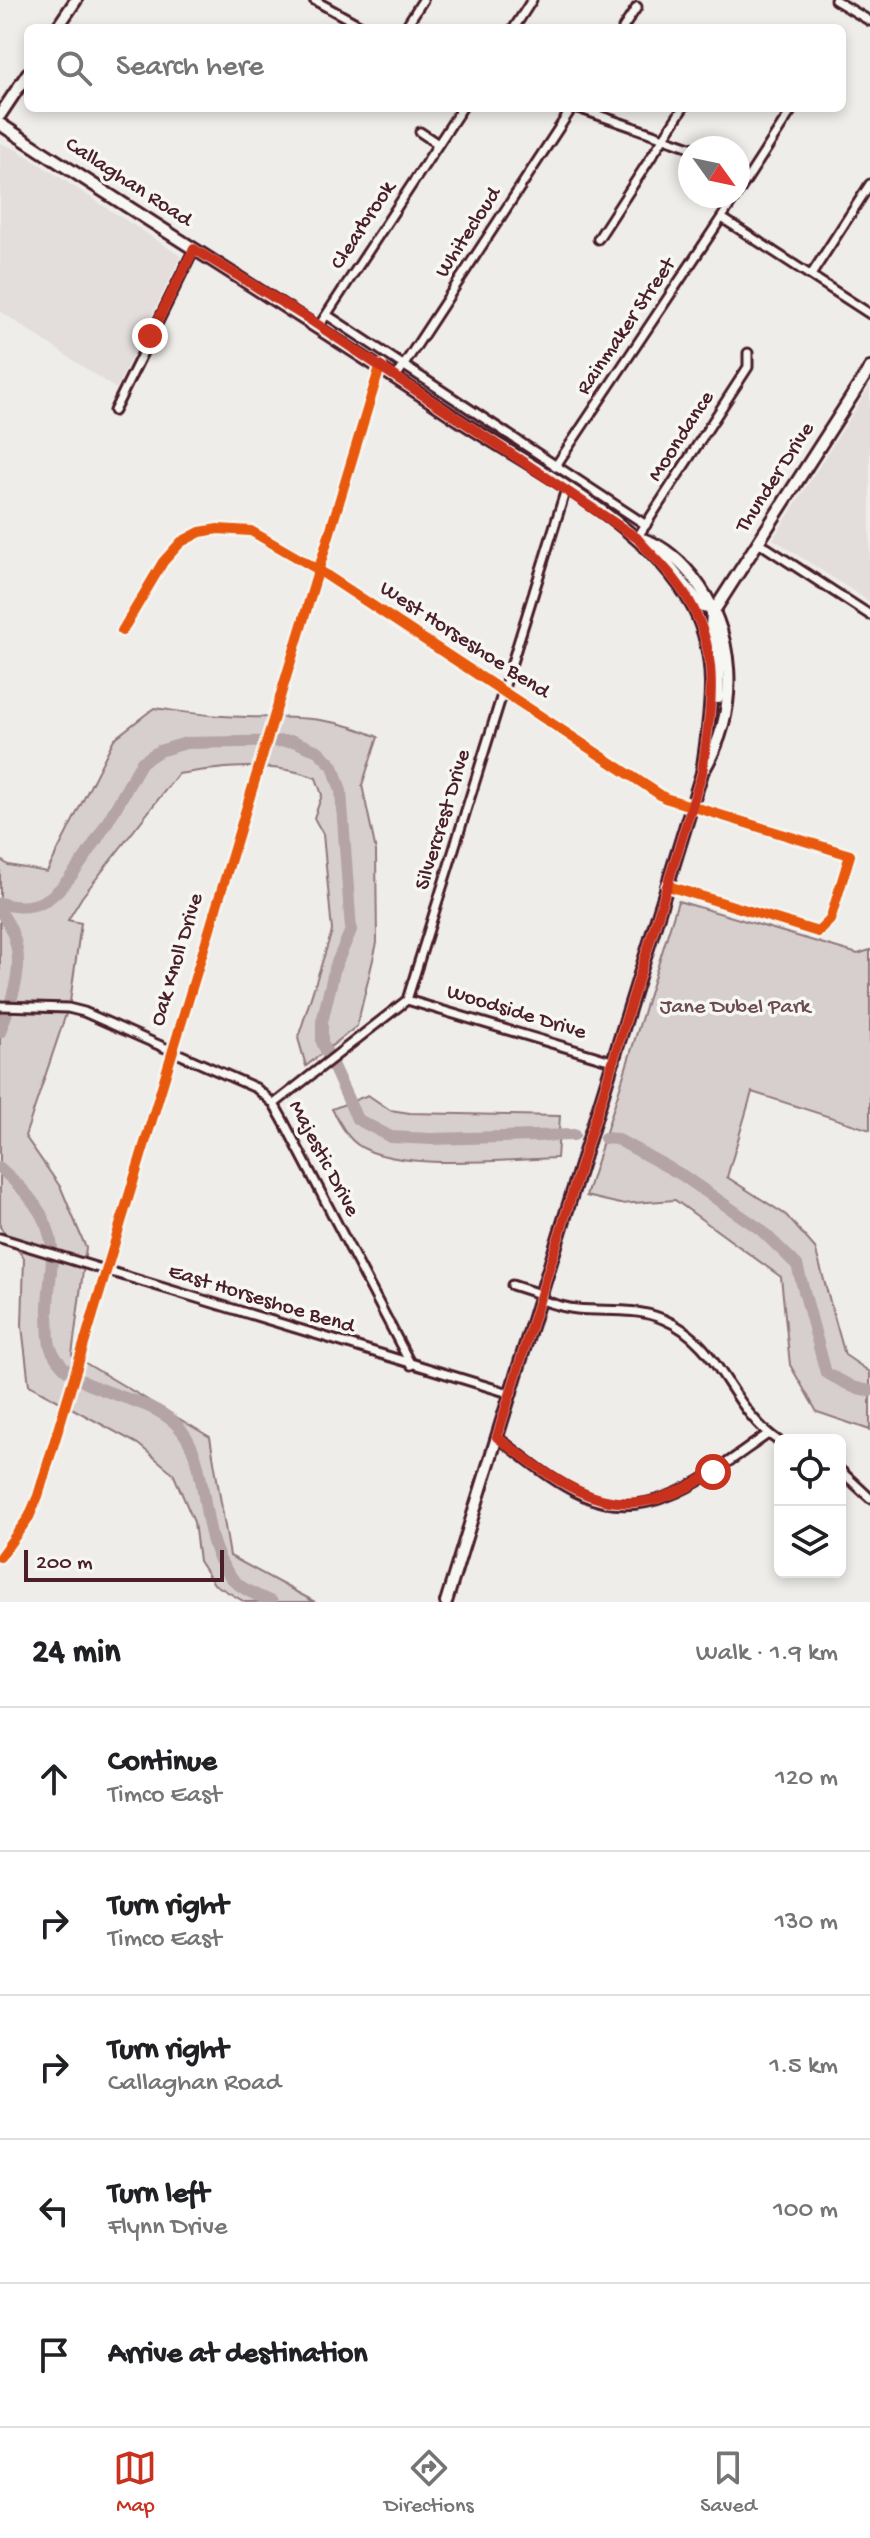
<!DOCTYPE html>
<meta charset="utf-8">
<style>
:root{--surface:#fff;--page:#f6f6f6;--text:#202124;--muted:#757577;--line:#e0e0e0;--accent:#c8321e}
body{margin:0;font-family:"Gochi Hand",sans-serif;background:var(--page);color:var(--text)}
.controls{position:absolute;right:24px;bottom:24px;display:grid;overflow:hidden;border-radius:12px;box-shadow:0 4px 12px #0003}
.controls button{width:72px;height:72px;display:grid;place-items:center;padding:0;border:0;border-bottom:2px solid var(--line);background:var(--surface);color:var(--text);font:40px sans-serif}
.compass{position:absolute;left:678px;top:136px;width:72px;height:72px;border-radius:50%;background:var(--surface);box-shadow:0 4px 12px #0003;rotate:123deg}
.scale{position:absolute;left:24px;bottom:20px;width:200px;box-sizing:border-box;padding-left:8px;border:4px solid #4a1f2b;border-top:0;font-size:22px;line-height:28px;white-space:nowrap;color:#4a1f2b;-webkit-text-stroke:6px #f6f6f2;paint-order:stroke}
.stop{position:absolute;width:24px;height:24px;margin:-18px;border:6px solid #c8321e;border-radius:50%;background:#fff}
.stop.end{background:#c8321e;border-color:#fff;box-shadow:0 2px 8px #0008}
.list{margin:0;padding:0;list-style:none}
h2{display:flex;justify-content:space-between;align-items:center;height:104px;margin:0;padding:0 32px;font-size:34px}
h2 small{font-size:26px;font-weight:400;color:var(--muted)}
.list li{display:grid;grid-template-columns:52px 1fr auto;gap:24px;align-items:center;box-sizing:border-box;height:144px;padding:0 32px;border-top:2px solid var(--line)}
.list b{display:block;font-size:30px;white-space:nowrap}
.list p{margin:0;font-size:26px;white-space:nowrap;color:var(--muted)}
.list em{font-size:26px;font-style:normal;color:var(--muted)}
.icon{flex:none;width:44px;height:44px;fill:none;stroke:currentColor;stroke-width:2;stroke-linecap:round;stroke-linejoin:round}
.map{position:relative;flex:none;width:870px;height:1602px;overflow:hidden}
.search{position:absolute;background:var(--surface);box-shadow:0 4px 12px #0003;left:24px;right:24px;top:24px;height:88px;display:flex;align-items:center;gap:20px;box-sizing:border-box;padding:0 28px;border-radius:12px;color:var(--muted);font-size:30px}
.sheet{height:824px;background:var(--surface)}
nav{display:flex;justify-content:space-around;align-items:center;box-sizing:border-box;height:112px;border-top:2px solid var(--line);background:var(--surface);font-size:22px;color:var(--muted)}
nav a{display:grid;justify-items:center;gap:4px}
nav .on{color:var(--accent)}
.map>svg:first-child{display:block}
.built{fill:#e3dedc}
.green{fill:#d7cfce;stroke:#90777c;stroke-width:2}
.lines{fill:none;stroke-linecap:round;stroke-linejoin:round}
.river{stroke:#b4a4a5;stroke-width:12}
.street-casing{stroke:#4a1f2b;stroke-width:13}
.secondary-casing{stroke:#4a1f2b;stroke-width:16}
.street{stroke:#f6f6f2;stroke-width:7}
.secondary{stroke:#f6f6f2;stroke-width:10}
.cycleway-casing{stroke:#f6f6f2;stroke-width:15}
.cycleway{stroke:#e8590c;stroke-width:10}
.route{stroke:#c8321e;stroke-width:10}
.labels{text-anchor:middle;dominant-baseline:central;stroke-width:7;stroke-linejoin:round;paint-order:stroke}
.street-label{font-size:22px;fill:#4a1f2b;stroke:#f6f6f2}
.park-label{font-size:22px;fill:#6d4b54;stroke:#f6f6f2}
</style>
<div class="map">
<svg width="870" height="1602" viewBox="0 0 870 1602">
<rect width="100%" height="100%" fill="#efedea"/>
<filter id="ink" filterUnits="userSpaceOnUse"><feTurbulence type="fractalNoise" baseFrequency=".0125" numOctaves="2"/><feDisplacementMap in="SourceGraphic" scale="16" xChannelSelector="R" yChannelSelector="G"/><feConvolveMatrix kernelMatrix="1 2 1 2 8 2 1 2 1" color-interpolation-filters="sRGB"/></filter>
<g filter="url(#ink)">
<g class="built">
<polygon points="0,143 18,150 181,256 116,389 0,311"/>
<polygon points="870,386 870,602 773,539"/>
</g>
<g class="green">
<path d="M154,708c23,3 46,7 69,8 59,4 99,-5 155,21l-16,48 14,66 1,92 -20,83 -51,40 -8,-28 34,-107 -9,-97 -9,-16 8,-23 -6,-17c-43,-17 -93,-11 -138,-4l-96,123 -14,23 13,3 -11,79 -45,134 36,52 25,60 -14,107 138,82 20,119 85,46h-70l-31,-18 -15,-23 -5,-39 -21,-49 -35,-29 -109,-59 -7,-59 2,-68 -24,-31v-368l8,6 39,7 67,-133z"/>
<polygon points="678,901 858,954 870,950 870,1130 752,1092 727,1177 786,1215 815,1248 845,1355 870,1372 870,1430 817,1412 790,1365 781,1277 675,1200 620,1204 586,1196"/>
<path d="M368,1095l22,15 20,3 150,3 -3,42c-47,1 -172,16 -205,-18 -8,-8 -14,-20 -20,-31z"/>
</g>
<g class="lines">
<g class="river">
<path d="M0,903c13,4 29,5 42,-1 34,-15 80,-107 100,-140l17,-11 27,-8 107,-2 25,10 15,15 8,25 10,139 -16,37 -13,55v20l35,77 34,18 40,2 143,-4"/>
<path d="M0,911c31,42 16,76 0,121"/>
<polyline points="605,1138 617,1139 682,1175 760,1229 797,1265 826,1373 853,1387 870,1391"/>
<path d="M0,1168c24,21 49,46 52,80 1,22 -5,45 -4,67 1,11 -1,26 4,36 23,46 88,40 123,72 42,39 17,122 64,162 9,7 22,12 33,17"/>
</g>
<defs>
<g id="street">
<polyline points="314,0 365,28"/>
<polyline points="835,0 870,21"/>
<polyline points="405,28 423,0"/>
<polyline points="514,28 532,0"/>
<polyline points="623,28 637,7"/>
<polyline points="578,108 693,148"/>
<polyline points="420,132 438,144"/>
<polyline points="738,193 793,108"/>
<polyline points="722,218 870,314"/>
<polyline points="598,239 683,108"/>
<polyline points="811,275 870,184"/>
<polyline points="327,315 646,525"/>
<polyline points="319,326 462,108"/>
<polyline points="396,377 572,108"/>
<polyline points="114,411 194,249"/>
<polyline points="555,467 736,196"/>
<polyline points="637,538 748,367 748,353"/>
<polyline points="758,542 870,615"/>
<polyline points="122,631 163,562 181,542 200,532 218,529 251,531 317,569 665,798 850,855 830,920 818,932 668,886"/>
<polyline points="407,1000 615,1062"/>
<polyline points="0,1006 68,1008 84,1012 256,1088 274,1104 284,1122 411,1365"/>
<polyline points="274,1104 407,1000 566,489"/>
<polyline points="0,1238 512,1394"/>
<polyline points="512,1285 543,1295"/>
<path d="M541,1300c12,4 24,8 36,9 30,3 58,-2 86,10 59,24 66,90 117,123"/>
<path d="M497,1437c27,20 55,45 87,59 68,31 131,-26 184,-62"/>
<polyline points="840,1470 870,1498"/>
<polyline points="0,1557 29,1517 38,1496 380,367"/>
</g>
<g id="secondary">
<polyline points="57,28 76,0"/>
<polyline points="0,115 28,73"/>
<path d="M0,124c152,100 307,195 459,296 76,50 190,104 234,187 28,54 17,109 9,166l-256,829"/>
<path d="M638,538c23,5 40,21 54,38 44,55 48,131 13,192"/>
<polyline points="658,553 703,607 714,609"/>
<polyline points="718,698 719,660 711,627 712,614 870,368"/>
</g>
</defs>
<use href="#street" class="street-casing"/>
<use href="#secondary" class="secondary-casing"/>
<use href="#street" class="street"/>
<use href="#secondary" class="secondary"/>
<defs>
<g id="cycleway">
<polyline points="122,631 163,562 181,542 200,532 218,529 251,531 317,569 665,798 850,855 830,920 818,932 668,886"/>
<polyline points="0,1557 29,1517 38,1496 380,367"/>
</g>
</defs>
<use href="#cycleway" class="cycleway-casing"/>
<use href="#cycleway" class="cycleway"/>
</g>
</g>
<g class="lines" filter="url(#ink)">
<path class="route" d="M150,336l44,-87 115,70 328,219c12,15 26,26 37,41 50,62 38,122 28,194l-205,664c76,57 125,96 216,35"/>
</g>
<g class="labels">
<g class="street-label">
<text transform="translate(128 183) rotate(33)">Callaghan Road</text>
<text transform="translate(364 226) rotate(-57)">Clearbrook</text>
<text transform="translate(469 233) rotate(-57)">Whitecloud</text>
<text transform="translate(627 327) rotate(-56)">Rainmaker Street</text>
<text transform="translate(682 437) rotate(-57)">Moondance</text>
<text transform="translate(776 478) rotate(-57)">Thunder Drive</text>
<text transform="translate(464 641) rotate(33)">West Horseshoe Bend</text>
<text transform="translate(444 820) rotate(-73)">Silvercrest Drive</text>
<text transform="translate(178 960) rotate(-73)">Oak Knoll Drive</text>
<text transform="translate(516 1013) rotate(17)">Woodside Drive</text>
<text transform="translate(323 1159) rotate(62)">Majestic Drive</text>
<text transform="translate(261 1300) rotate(17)">East Horseshoe Bend</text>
</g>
<g class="park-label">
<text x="735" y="1008">Jane Dubel Park</text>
</g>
</g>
</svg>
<div class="controls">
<button><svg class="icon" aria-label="locate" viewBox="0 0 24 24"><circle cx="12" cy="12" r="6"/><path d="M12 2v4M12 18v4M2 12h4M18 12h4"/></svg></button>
<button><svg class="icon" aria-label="layers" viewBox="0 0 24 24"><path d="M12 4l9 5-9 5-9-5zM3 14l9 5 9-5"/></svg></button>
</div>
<svg class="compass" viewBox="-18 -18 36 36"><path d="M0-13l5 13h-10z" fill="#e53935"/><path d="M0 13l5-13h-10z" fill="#757577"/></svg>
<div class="scale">200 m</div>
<div class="stop" style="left:713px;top:1472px"></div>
<div class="stop end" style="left:150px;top:336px"></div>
<div class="search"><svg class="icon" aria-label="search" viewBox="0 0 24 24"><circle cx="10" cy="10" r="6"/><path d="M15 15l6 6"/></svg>Search here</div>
</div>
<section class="sheet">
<h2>24 min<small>Walk · 1.9 km</small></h2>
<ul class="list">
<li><svg class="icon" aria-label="ahead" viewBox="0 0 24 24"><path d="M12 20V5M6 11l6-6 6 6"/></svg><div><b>Continue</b><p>Timco East</p></div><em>120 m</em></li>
<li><svg class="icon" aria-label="right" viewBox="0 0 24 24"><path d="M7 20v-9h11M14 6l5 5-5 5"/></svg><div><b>Turn right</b><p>Timco East</p></div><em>130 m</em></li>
<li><svg class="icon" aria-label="right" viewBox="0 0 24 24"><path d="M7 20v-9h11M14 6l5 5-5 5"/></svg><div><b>Turn right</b><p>Callaghan Road</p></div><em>1.5 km</em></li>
<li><svg class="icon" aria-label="left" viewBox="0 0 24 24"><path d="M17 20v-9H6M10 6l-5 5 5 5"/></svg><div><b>Turn left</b><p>Flynn Drive</p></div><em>100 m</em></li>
<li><svg class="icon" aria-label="arrive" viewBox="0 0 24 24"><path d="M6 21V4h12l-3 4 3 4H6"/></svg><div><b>Arrive at destination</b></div></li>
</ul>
</section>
<nav>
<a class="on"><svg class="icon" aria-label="map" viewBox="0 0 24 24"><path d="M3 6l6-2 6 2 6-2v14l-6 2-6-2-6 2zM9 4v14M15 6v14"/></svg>Map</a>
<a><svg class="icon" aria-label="directions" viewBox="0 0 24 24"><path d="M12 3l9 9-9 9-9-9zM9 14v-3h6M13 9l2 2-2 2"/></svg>Directions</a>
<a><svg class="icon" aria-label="saved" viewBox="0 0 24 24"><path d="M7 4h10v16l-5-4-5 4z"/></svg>Saved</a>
</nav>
